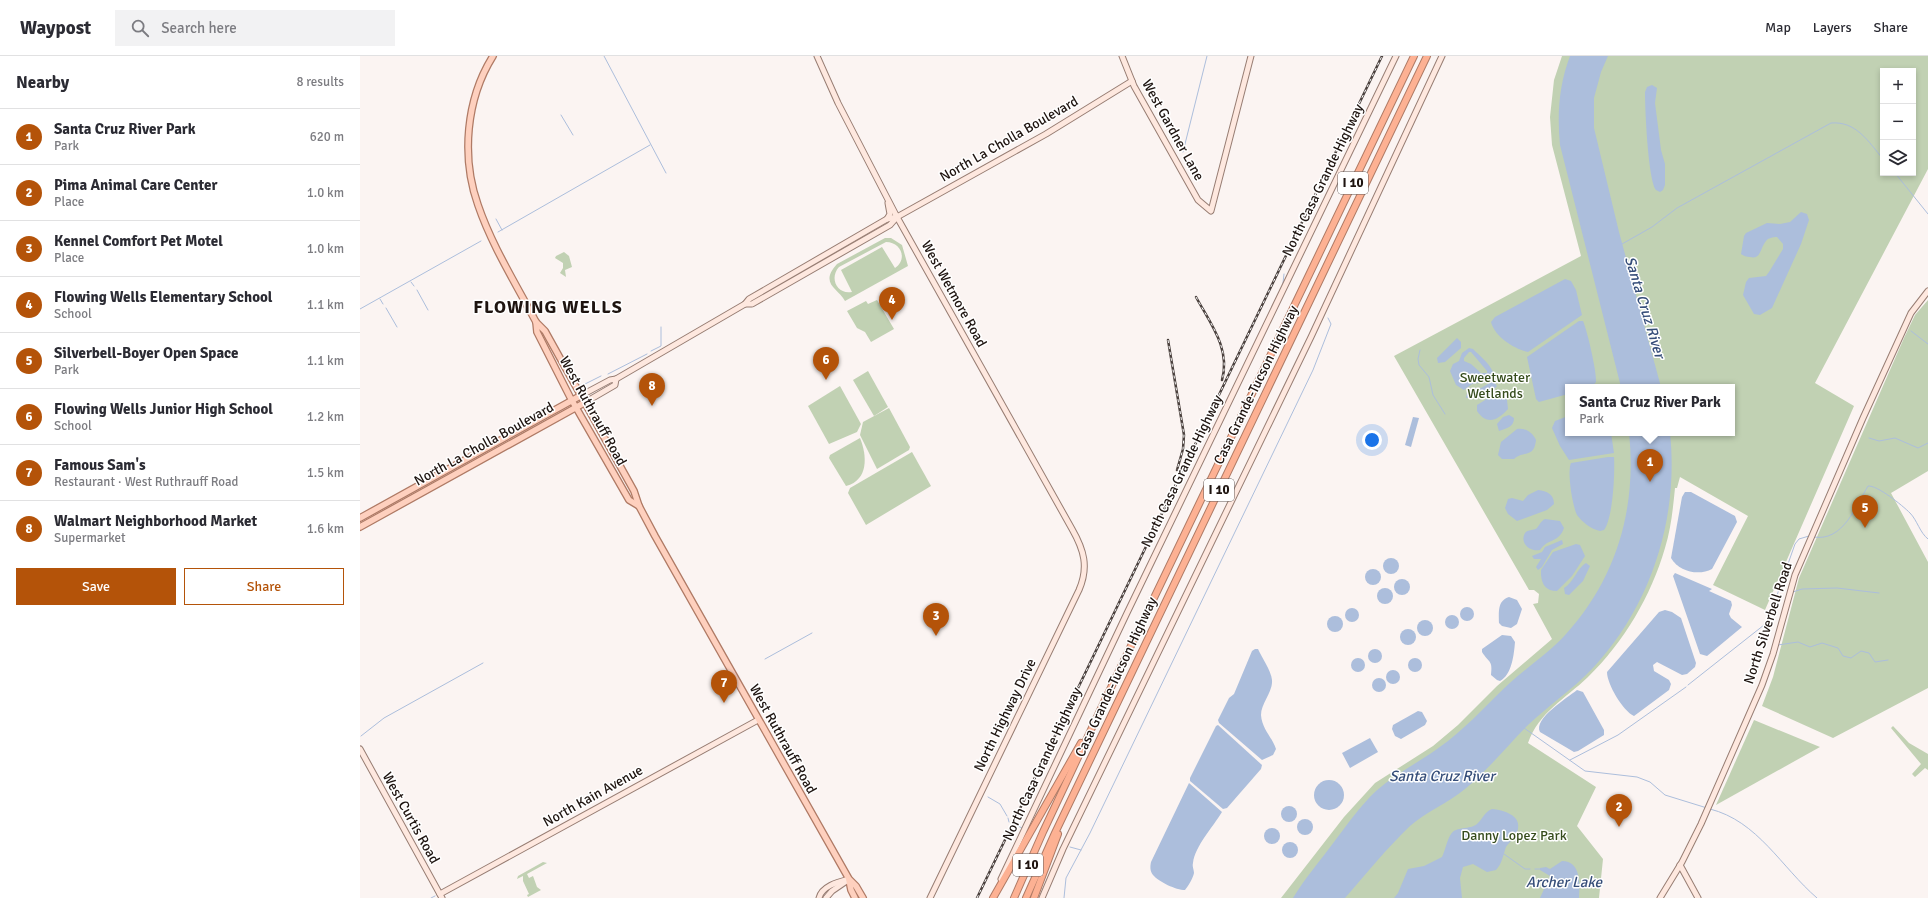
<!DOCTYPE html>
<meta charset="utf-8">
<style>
:root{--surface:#fff;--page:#f2f2f3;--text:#2b2b33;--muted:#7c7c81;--line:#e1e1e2;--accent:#b45309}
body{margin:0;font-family:Signika,sans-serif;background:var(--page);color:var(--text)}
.controls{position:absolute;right:12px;top:12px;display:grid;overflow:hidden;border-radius:0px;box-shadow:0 2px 6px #0003}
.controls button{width:36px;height:36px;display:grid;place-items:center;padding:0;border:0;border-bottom:1px solid var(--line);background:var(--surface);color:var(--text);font:20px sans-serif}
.you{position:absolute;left:1012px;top:384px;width:14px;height:14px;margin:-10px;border:3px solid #fff;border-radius:50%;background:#1a73e8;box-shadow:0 0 0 6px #1a73e833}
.badge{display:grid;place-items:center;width:26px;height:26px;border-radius:50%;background:var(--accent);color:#fff;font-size:13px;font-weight:700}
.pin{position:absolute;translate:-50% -33px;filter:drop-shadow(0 1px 2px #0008)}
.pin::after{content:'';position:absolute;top:21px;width:14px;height:12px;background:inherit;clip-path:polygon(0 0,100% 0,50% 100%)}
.popup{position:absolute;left:1205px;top:328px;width:170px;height:52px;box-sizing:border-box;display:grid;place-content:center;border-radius:0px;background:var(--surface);filter:drop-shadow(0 1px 3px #0005);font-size:13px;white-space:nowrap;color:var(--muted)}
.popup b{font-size:15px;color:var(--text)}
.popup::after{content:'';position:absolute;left:50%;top:100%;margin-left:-8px;border:8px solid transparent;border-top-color:var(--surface)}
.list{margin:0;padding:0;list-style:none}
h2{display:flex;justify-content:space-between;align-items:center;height:52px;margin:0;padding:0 16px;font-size:17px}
h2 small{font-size:13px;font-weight:400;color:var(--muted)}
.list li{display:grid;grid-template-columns:26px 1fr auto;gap:12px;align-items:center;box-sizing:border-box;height:56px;padding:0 16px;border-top:1px solid var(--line)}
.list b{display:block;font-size:15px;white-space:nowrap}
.list p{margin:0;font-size:13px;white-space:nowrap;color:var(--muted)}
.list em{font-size:13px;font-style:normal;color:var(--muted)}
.actions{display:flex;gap:8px;padding:12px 16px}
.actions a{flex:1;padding:9px 0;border:1px solid var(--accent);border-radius:0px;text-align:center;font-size:14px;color:var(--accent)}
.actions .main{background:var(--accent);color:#fff}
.icon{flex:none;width:22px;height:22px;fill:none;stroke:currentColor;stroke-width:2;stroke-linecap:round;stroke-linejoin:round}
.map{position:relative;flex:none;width:1568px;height:842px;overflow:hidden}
header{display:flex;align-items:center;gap:24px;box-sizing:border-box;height:56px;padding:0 20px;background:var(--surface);border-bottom:1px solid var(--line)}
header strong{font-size:19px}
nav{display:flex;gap:22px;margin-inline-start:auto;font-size:14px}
.search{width:280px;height:36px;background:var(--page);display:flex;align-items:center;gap:10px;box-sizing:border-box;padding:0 14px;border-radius:0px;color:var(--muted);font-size:15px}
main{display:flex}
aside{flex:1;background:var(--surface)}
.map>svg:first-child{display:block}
.green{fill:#c1d1b3;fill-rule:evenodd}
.water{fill:#acbedc;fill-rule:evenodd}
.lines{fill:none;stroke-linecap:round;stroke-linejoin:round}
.stream{stroke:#acbedc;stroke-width:1}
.secondary-casing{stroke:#977d73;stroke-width:7}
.primary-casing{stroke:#af7a65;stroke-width:8}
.highway-casing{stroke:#af7a65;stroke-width:8}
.secondary{stroke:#fee8df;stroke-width:5}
.primary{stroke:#fed0be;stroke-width:5.5}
.highway{stroke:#fdb193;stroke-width:6}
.rail-casing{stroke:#4a403d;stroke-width:2.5}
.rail{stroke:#fff;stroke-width:1;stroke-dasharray:3;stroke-linecap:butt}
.labels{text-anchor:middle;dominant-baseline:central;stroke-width:3;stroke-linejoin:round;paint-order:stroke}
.shield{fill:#fff;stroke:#625a58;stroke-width:1}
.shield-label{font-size:13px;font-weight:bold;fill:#1e1410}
.street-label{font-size:14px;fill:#1e1410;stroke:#fff}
.park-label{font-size:14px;fill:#364c1c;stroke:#fff}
.water-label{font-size:15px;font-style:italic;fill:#364e79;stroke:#fff}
.district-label{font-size:18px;font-weight:bold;letter-spacing:1px;fill:#1e1410;stroke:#fff}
</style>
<header>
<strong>Waypost</strong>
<div class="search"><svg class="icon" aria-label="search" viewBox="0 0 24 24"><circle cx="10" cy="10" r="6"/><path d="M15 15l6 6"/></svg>Search here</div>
<nav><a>Map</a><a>Layers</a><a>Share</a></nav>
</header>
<main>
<aside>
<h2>Nearby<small>8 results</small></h2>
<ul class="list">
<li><span class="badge">1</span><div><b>Santa Cruz River Park</b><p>Park</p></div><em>620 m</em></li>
<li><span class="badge">2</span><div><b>Pima Animal Care Center</b><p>Place</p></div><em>1.0 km</em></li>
<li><span class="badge">3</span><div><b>Kennel Comfort Pet Motel</b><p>Place</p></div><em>1.0 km</em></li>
<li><span class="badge">4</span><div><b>Flowing Wells Elementary School</b><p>School</p></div><em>1.1 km</em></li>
<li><span class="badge">5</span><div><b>Silverbell-Boyer Open Space</b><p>Park</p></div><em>1.1 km</em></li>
<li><span class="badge">6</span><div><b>Flowing Wells Junior High School</b><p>School</p></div><em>1.2 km</em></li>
<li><span class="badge">7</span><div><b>Famous Sam's</b><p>Restaurant · West Ruthrauff Road</p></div><em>1.5 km</em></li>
<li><span class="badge">8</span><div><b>Walmart Neighborhood Market</b><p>Supermarket</p></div><em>1.6 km</em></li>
</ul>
<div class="actions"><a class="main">Save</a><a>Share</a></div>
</aside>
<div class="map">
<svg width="1568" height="842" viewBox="0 0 1568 842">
<rect width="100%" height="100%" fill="#fbf4f2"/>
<g class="green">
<path d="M1202,0h366v113l-113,214 39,23 -89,204 -52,-25 35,-69 -68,-39 -3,11h-2c-2,20 -4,41 -10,60 -14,48 -41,94 -77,129 -23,22 -49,35 -60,66l68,44 -19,39 26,33 -4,39h-318l63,-81 31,-34 58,-37 25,-21 39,-39 55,-47 -19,-35 5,-1 1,-9 -5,-4h-5l-135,-234 187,-100 -29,-111 -2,-28 4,-37zM1523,15h30v102h-30zM1208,331h164v46h-164z"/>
<path d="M525,182h6l11,7 6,21 -63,35c-7,-13 -26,-17 -8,-37zM526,186c15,0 22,17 9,26l-13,-21 -41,23 11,22c-15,3 -23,-14 -13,-25z"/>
<polygon points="204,196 209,200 212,211 205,214 206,221 200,217 203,212 203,207 195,202 196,200"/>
<polygon points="517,244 534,273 511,286 505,276 497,272 487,255 506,245 508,248"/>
<polygon points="1568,244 1568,415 1531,437 1568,506 1568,632 1473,682 1402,650 1413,621 1439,522 1544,282 1555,259"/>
<polygon points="508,315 528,351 514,360 493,324"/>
<polygon points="480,330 501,368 497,376 469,388 448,350"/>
<polygon points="529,352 550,391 549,394 517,413 500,379 503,366"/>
<path d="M500,382c7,17 9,42 -14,48l-17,-28 1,-3z"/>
<polygon points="552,396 571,430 506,469 488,437 490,432"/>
<polygon points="1394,664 1460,691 1356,749"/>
<polygon points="1533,670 1549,687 1568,698 1568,714 1565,712 1555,721 1552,718 1561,708 1531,672"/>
<polygon points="183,806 187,807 167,818 169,822 173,820 177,831 181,834 168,841 167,839 169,838 163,825 163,820 157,823 158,820"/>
</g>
<g class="water">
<path d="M1210,0h38l-7,16 -7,26v30l25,104 42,155h-40l-61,-242c-3,-31 -1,-60 10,-89z"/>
<path d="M1292,29l5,3 -2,15 6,47 4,14v21l-2,5 -3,2 -4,-2c-8,-11 -11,-82 -11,-98l2,-5z"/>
<path d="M1441,156l6,2 2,6 -8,24 -29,64 -12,7 -6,-1 -11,-19 3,-13 3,-4 17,-2 3,-4 14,-23v-5l-6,-7c-4,0 -9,1 -11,4 -6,7 -5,19 -16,16 -4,0 -6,-1 -9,-3l3,-18 2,-3 21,-10 13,1 10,-2z"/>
<path d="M1205,223l6,2 5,9 6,25 -54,37c-14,-3 -33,-15 -37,-30l4,-5z"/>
<path d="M1219,265h4c4,9 14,51 13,61l-4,5h-24v7l-29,8 -3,-3 -9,-42z"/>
<polygon points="1097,282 1101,286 1101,292 1085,306 1078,307 1077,302"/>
<path d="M1109,292l4,1c7,7 16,14 20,23l-8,10 -13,2 -8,6 -8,-5 -6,-14 3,-7 6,-3 3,-8zM1109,296h2l16,19v2h-6l-10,-9 -7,-3v-3z"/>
<polygon points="1133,325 1137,330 1134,333 1131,332 1122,341 1106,342 1107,337 1111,332 1121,332"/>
<path d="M1139,338l8,6 1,9c-10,11 -21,17 -31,2v-6l13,-8z"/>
<path d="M1149,359l5,3c0,9 -7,10 -15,13l-2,-7 6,-7z"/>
<polygon points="1208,360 1208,377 1251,377 1254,397 1209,404 1200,390 1192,372 1195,365"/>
<polygon points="1053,361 1059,362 1051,391 1045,389"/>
<path d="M1157,373c9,-1 15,3 19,11 -2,19 -13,10 -22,19h-12l-4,-4 3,-13z"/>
<path d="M1269,377h41c9,86 -19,173 -78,236 -19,20 -43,36 -64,56 -21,21 -40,45 -63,64 -17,14 -39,23 -55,37 -23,22 -44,48 -65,72h-52c12,-20 27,-37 41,-56 13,-17 26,-36 42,-51 22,-19 49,-32 72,-50 23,-18 42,-40 64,-60 18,-16 38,-29 54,-47 51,-56 71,-127 63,-201z"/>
<path d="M1248,401h6c1,16 -1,61 -10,73l-4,1c-9,-2 -18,-9 -23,-16 -5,-10 -10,-44 -6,-52z"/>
<path d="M1178,434c9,1 16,4 16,14l-7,6 -30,11 -9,-7 -3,-6 3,-9 4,-1 11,3 5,-6z"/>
<path d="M1325,436h6l44,24 2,6 -25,47c-13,7 -33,3 -41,-11l11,-61z"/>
<path d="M1185,463l15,2 4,7c-5,15 -16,10 -24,22 -9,2 -21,-6 -15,-17 3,-4 8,-2 12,-5 3,-4 4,-7 8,-9z"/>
<polygon points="1202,484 1203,488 1192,494 1182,511 1178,514 1176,511 1181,503 1174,503 1172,500 1182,496 1185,491"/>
<path d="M1216,488l4,1 5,11 -13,20 -15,15c-11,0 -15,-6 -16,-16v-5l12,-18z"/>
<circle cx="1031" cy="510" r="8"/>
<path d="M1226,507l4,3 -7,15 -14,14 -4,-1 -1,-6c10,-6 13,-20 22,-25z"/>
<circle cx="1013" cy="521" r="8"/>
<polygon points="1315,517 1352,533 1349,535 1371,545 1372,549 1369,558 1371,562 1382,571 1347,600 1340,598 1313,520"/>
<circle cx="1042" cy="531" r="8"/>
<circle cx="1025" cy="540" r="8"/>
<path d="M1149,541l8,3 5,9 -5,15 -6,4 -9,-2 -3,-3c0,-11 -2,-22 10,-26z"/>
<circle cx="1107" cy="558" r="7"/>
<circle cx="992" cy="559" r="7"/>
<path d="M1305,554l7,2 9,6 15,45 -1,4 -8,7 -5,1 -25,-13 -4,3 1,6 15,9 2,4 -2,6 -35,26c-11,-5 -27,-32 -27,-44l52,-60z"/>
<circle cx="1092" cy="566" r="7"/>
<circle cx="975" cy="568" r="8"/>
<circle cx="1065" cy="572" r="8"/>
<circle cx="1048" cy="581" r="8"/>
<path d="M1142,579l9,1 4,6c-1,12 -3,33 -15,39l-3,-1 -6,-5c2,-15 -2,-12 -9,-23v-3z"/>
<circle cx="1015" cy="600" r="7"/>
<path d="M895,593h3c4,9 13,21 14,31 1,12 -11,23 -11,35 1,14 11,22 15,34l-3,6 -11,5 -43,-37 -1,-3 11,-22 5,-4 18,-43z"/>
<circle cx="998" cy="609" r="7"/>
<circle cx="1055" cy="609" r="7"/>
<circle cx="1033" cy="621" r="7"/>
<circle cx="1019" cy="629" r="7"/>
<path d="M1217,634l6,2 21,38v5l-26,16 -4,1 -34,-20c-7,-13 27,-34 37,-42z"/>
<polygon points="1058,655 1062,656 1067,665 1065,669 1041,683 1035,680 1032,673 1033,669"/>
<polygon points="858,669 902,709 901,713 867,752 863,753 830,725 830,722 856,670"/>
<polygon points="1010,682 1018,696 990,712 982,697"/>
<circle cx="969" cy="739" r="15"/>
<path d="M829,727l33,29c-9,15 -27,34 -29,51 -1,3 1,7 1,10 -1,5 -5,12 -9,17 -9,0 -26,-8 -32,-15 -3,-4 -3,-8 -2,-13z"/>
<circle cx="929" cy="758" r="8"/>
<path d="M1132,753c11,1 29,6 26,20 -1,7 -8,12 -12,18 -3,8 -4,17 -10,23l-9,2 -14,-8 -10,3 -3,11 2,20h-68l4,-5 10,-24 16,-3 18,-9c3,-6 5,-17 9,-23 5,-8 19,-4 26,-10 6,-5 7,-12 15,-15z"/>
<circle cx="945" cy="771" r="8"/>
<circle cx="912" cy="780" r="8"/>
<circle cx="930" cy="794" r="8"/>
<path d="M1202,805c19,0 18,23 17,37h-39l10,-22 -10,-6v-2l6,-1 4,2z"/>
</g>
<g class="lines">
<g class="stream">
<polyline points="244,0 306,117"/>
<polyline points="201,59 213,79"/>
<polyline points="823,96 847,0"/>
<polyline points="1535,117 1568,158"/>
<polyline points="136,163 142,174"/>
<polyline points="138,176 290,89"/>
<path d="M1262,188l30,-17 25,-19 154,-85c25,-2 37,18 52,36"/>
<polyline points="51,226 54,230"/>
<polyline points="923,227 924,218"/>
<polyline points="57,234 68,254"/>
<polyline points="20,243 23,248"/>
<polyline points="26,252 37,271"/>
<polyline points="0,253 121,185"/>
<polyline points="1551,275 1568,288"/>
<polyline points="1060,294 1058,303 1059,309 1069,321 1073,339 1085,358"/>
<polyline points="291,295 301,290 301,271"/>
<polyline points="248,318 287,298"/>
<polyline points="222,332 225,328 241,320"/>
<polyline points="1509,382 1519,385 1535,382 1558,392 1568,387"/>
<path d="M1454,481c29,5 42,-31 54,-51 9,-1 34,19 42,27 7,7 10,20 18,26"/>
<polyline points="1433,536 1442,533 1477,532 1519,537"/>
<polyline points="1418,589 1438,586 1450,591 1462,587 1478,592 1483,600 1491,602 1501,595 1509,597 1515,606 1528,604"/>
<polyline points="405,603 452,577"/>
<polyline points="1328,629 1404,569 1409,562 1435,488 1439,483 1449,480"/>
<polyline points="1164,672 1225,715 1277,721 1290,726 1305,739 1347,752"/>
<polyline points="1,680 24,662 123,607"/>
<polyline points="1210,704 1258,679 1326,631"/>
<polyline points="628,741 640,748 647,760"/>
<path d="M1350,753c48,12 71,58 107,89"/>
<polyline points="648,762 649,766"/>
<polyline points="658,770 662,772"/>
<polyline points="710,791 721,794"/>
<polyline points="1144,798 1165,813 1170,813"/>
<polyline points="1175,813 1180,813"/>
<polyline points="71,842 75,840"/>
<polyline points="704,842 706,822 730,777 953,314 971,268 968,262"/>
</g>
<defs>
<g id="secondary">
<path d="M457,0l21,47 59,114 175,312c12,21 17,38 7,61l-149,308"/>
<polyline points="762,0 774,30 838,144 851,155 891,0"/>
<polyline points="527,163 530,158 528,147"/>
<polyline points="385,248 392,248 530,169 537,161"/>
<polyline points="220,340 250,324 256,323 385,248 389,243 527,163 537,161 686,78 772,25"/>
<polyline points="224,347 255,329 256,323"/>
<polyline points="0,693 82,842"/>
<polyline points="1320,809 1338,842"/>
<polyline points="641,823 767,557 1036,0"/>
<polyline points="80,838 398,664"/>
<path d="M459,842c3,-12 19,-16 30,-19"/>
<polyline points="466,842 472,835 488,824"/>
<polyline points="682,842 703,793 951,281 1082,0"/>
<polyline points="1300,842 1322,806 1341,768 1402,629 1413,598 1435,519 1503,362 1551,257 1568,235"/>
</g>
<g id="primary">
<path d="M133,0c-27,43 -32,101 -15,149 14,41 38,79 58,117l9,9 89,160 5,15 16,30 194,343 7,7 7,12"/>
<polyline points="176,266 177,276 210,341 269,444 279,450"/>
<polyline points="0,462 220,340"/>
<polyline points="0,471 224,347"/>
<polyline points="489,824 491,834 495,842"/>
</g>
<g id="highway">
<polyline points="633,842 721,687"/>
<polyline points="654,842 683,776 745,644 1054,0"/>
<polyline points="666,842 695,777 1067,0"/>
<polyline points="674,842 698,778"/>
</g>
</defs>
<use href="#secondary" class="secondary-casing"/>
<use href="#primary" class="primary-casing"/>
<use href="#highway" class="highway-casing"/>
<use href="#secondary" class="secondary"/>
<use href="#primary" class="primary"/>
<use href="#highway" class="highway"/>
<defs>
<g id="rail">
<path d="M836,241c14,26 35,52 26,83"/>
<polyline points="808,284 824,379 823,393 817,414"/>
<polyline points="617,842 1022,0"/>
</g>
</defs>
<use href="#rail" class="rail-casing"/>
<use href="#rail" class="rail"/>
</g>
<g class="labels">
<g class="shield">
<rect x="978" y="116" width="30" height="22" rx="3"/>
<rect x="844" y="423" width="30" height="22" rx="3"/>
<rect x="653" y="798" width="30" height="22" rx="3"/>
</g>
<g class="shield-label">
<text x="993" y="127">I 10</text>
<text x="859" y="434">I 10</text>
<text x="668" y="809">I 10</text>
</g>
<g class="street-label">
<text transform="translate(813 74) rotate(61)">West Gardner Lane</text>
<text transform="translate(649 83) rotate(-30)">North La Cholla Boulevard</text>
<text transform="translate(963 124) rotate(-64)">North Casa Grande Highway</text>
<text transform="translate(594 238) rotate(61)">West Wetmore Road</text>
<text transform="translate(896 329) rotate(-64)">Casa Grande-Tucson Highway</text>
<text transform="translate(233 355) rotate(61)">West Ruthrauff Road</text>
<text transform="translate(124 388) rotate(-29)">North La Cholla Boulevard</text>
<text transform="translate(822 415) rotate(-64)">North Casa Grande Highway</text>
<text transform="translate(1408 567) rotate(-72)">North Silverbell Road</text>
<text transform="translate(756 621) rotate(-65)">Casa Grande-Tucson Highway</text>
<text transform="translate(645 659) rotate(-64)">North Highway Drive</text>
<text transform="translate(423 683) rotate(61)">West Ruthrauff Road</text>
<text transform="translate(682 708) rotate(-65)">North Casa Grande Highway</text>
<text transform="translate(233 740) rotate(-29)">North Kain Avenue</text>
<text transform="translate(51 762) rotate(61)">West Curtis Road</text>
</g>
<g class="park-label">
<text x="1135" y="321">Sweetwater<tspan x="1135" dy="16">Wetlands</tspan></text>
<text x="1154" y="779">Danny Lopez Park</text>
</g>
<g class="water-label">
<text transform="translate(1285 251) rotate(73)">Santa Cruz River</text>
<text x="1082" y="720">Santa Cruz River</text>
<text x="1204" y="826">Archer Lake</text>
</g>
<g class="district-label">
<text x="188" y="251">FLOWING WELLS</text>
</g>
</g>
</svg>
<div class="controls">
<button>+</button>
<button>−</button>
<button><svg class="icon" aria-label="layers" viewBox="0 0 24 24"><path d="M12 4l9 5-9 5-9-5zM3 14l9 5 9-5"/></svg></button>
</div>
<div class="you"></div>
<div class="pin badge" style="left:1290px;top:426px">1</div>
<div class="popup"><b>Santa Cruz River Park</b>Park</div>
<div class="pin badge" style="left:1259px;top:771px">2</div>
<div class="pin badge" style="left:576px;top:580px">3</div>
<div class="pin badge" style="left:532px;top:264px">4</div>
<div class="pin badge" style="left:1505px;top:472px">5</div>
<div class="pin badge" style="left:466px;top:324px">6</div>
<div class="pin badge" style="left:364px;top:647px">7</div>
<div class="pin badge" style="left:292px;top:350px">8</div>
</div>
</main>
